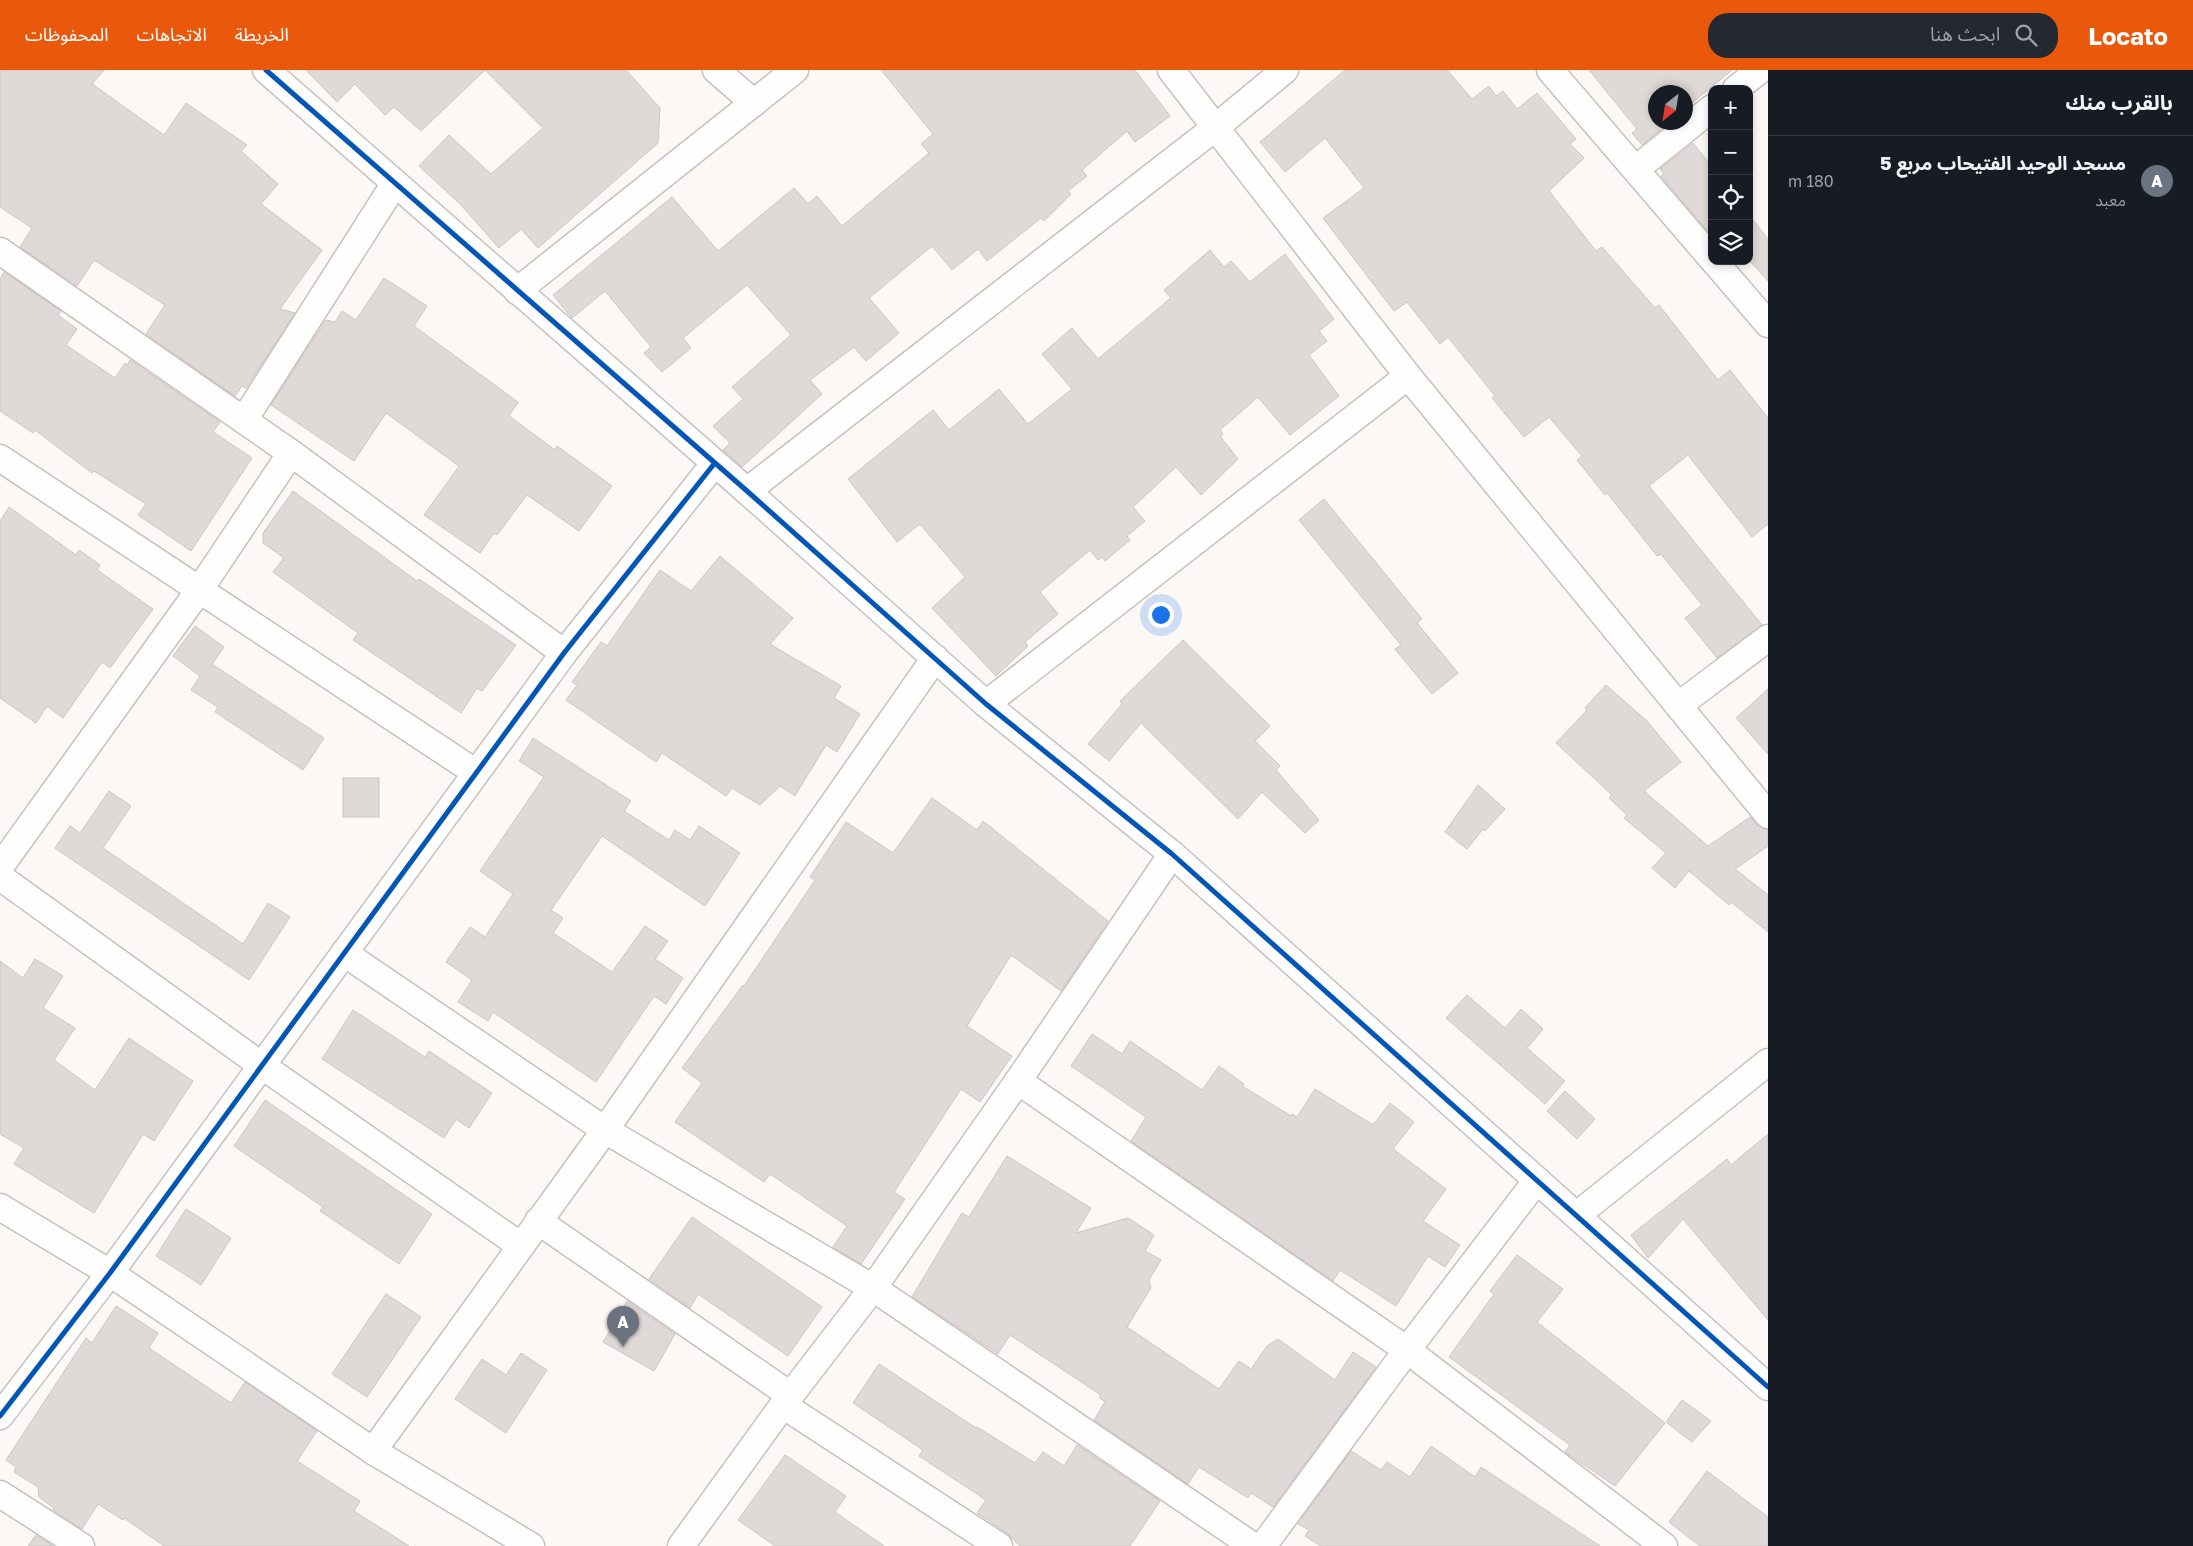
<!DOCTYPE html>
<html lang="ar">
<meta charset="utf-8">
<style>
:root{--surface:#171b24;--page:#242831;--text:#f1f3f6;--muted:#9ea1a6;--line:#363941;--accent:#ea580c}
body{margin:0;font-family:"Golos Text","Noto Sans Arabic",sans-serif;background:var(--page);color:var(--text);direction:rtl}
.controls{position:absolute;right:15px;top:15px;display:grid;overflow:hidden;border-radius:10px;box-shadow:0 2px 8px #0003}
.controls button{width:45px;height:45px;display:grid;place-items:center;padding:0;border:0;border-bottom:1px solid var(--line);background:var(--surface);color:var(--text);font:25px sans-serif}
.compass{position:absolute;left:1648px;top:15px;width:45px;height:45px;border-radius:50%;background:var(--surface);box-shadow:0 2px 8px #0003;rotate:210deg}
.you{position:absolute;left:1160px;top:544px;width:18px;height:18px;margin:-12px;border:4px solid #fff;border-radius:50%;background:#1a73e8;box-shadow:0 0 0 8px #1a73e833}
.badge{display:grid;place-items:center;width:32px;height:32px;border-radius:50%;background:var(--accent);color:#fff;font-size:16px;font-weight:700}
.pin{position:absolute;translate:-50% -41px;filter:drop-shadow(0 1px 2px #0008)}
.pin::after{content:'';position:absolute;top:26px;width:18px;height:15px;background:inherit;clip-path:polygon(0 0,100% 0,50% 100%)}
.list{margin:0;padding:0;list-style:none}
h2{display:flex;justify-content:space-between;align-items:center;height:65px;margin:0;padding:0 20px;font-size:21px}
h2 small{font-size:16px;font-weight:400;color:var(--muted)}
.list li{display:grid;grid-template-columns:32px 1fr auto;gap:15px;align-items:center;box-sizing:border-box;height:90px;padding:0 20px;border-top:1px solid var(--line)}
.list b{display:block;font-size:19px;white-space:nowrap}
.list p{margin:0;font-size:16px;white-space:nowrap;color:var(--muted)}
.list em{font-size:16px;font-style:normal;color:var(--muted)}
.icon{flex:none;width:28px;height:28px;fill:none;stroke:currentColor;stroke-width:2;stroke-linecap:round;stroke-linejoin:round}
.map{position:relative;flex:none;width:1768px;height:1476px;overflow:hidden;direction:ltr}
header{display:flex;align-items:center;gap:30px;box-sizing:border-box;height:70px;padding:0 25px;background:var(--accent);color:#fff}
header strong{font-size:24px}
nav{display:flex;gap:28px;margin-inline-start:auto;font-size:18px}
.search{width:350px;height:45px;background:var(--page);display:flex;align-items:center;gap:12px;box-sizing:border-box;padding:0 18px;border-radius:20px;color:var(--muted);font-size:19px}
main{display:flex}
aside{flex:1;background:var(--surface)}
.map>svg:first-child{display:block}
.building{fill:#dfdad7;stroke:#ccc6c3}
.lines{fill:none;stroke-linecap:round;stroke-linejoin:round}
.minor-casing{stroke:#c7c1be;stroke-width:29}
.minor{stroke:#fffefe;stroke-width:26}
.cycleway-casing{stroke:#fff7f3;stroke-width:8}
.cycleway{stroke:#0057b8;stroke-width:5}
</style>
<header>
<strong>Locato</strong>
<div class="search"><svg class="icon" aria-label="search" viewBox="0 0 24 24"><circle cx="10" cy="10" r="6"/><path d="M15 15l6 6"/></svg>ابحث هنا</div>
<nav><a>الخريطة</a><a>الاتجاهات</a><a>المحفوظات</a></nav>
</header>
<main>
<aside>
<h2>بالقرب منك<small></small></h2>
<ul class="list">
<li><span class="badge" style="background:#6b7280">A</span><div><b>مسجد الوحيد الفتيحاب مربع 5</b><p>معبد</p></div><em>180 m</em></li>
</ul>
</aside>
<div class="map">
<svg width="1768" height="1476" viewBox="0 0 1768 1476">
<rect width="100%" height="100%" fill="#fcf8f6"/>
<g class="building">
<polygon points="0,0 104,0 92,14 164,65 186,33 247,75 241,81 278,114 261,134 322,180 280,239 295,243 246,318 242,316 235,326 146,264 165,235 94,190 77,216 20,177 32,158 0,137"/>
<polygon points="306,0 626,0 660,38 658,73 538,178 521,159 499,178 460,134 419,96 449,65 491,104 543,58 485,0 421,61 394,37 385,45 355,14 337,32"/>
<polygon points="881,0 1135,0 1170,46 1135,72 1127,61 1082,100 1087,106 1068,121 1071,124 1044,151 1041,148 987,191 978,179 952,200 932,176 869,228 899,263 866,291 854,277 810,310 822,324 742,397 723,380 730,373 713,356 743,329 732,317 791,265 747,215 683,268 691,278 662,302 644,283 651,277 605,221 572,248 553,225 672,127 718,181 794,118 808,134 817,126 842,156 929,83 921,74 933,64"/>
<polygon points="1345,0 1447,0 1472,29 1489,16 1496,26 1503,21 1517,39 1537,23 1576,69 1570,74 1584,88 1549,121 1596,181 1602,177 1655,238 1659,235 1718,310 1730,300 1768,348 1768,454 1752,467 1688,385 1649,416 1762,555 1717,588 1685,548 1702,535 1661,484 1657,486 1607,423 1605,425 1577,390 1582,386 1549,347 1524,367 1492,328 1495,326 1448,267 1440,274 1407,232 1394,241 1323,148 1364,118 1325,68 1285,102 1260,72"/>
<polygon points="1589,0 1732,0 1686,38 1686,22 1656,22 1656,52 1670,52 1642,75 1632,63 1637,59"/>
<polygon points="1693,73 1712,97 1712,166 1661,106 1664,104 1660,99"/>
<polygon points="1749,145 1768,169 1768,211 1749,190"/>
<polygon points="1210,180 1224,197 1231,191 1250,212 1285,184 1334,249 1319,261 1327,271 1309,285 1339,326 1290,365 1258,327 1220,360 1223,364 1220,366 1238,389 1201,425 1176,397 1133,437 1145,451 1127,466 1130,470 1105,491 1102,487 1098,490 1090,480 1040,522 1058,544 1025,572 1028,576 996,606 932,538 965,507 920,454 897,472 848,409 933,340 949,360 999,319 1028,354 1072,319 1042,284 1072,258 1098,289 1171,228 1164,220"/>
<polygon points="4,202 61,241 58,245 77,259 66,275 115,308 125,293 127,295 130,290 220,352 213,362 252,388 191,481 138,445 146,434 94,401 92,403 35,360 33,363 0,341 0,209"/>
<polygon points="384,208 427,236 414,256 518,332 509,346 555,380 557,376 612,416 579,461 527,425 497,465 494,463 480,483 424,445 459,396 386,343 354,391 271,335 326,250 335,252 342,241 356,250"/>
<polygon points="293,421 417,511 419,509 516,575 482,621 477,618 461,643 353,570 358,563 273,502 284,488 263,473 263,463"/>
<polygon points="1324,429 1422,549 1417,553 1458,603 1432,624 1395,579 1401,575 1299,450"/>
<polygon points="9,437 76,485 79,480 100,495 97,500 153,539 110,598 102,592 63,648 47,636 36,653 0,628 0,451"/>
<polygon points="720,486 793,548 770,574 841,616 834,628 860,644 837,682 826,675 795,726 780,716 760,735 732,718 726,726 662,683 656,692 566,630 577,615 572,612 601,572 607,576 660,500 691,521"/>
<polygon points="195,556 224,577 212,594 324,668 303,700 215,642 218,637 191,620 200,606 173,586"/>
<polygon points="1183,570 1270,656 1255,671 1280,696 1276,700 1319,750 1305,763 1262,722 1238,749 1141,653 1109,691 1088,674 1122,634 1120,631"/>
<polygon points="1606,615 1647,651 1681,692 1644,721 1708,776 1750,747 1757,755 1768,760 1768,776 1735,799 1768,825 1768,862 1731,832 1729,835 1689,801 1675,818 1652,798 1666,783 1624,748 1627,745 1609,728 1612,725 1556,673 1587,640 1585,638"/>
<polygon points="1768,619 1768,684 1736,648"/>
<polygon points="533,668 631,731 624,741 669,770 675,760 690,770 699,756 740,783 705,836 602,766 551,840 563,848 553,863 612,902 645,856 668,871 655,889 683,908 666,934 654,926 596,1012 493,942 488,951 458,932 472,910 446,892 470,857 485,867 513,824 480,801 544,707 519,691"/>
<rect x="343" y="708" width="36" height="39"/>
<polygon points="1478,715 1505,739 1485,761 1483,759 1467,779 1445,762"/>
<polygon points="109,721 131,736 103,778 243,874 268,833 290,847 249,910 55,778 70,756 80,763"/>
<polygon points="932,728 977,760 983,751 1108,851 1061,921 1011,885 967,956 1012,986 980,1032 961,1019 894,1122 905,1129 861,1194 833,1177 847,1156 770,1104 764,1112 675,1052 702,1013 682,998 743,915 744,916 815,810 810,807 846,752 893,783"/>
<polygon points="35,889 63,906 43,938 75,958 54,990 95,1020 129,968 193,1011 154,1071 143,1064 94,1143 14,1094 24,1078 0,1064 0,891 23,908"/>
<polygon points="1467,925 1505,958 1521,939 1543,959 1527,978 1565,1011 1545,1034 1446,948"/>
<polygon points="353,940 425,987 429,981 492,1023 469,1058 456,1049 444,1068 322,989"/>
<polygon points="1092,964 1122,984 1130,971 1202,1020 1219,996 1244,1014 1242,1016 1291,1046 1292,1044 1297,1047 1315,1019 1373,1055 1390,1033 1414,1052 1393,1079 1446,1119 1423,1151 1460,1175 1445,1197 1428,1186 1396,1236 1340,1200 1333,1211 1131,1071 1146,1047 1071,996"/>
<polygon points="1565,1021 1595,1049 1577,1069 1547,1041"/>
<polygon points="265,1030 432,1144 399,1194 320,1141 323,1137 234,1076"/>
<polygon points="1768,1064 1768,1250 1683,1149 1648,1188 1631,1165 1727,1089 1731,1095"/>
<polygon points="1007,1086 1091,1138 1076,1163 1128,1148 1154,1165 1145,1181 1161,1190 1149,1210 1151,1218 1127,1257 1219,1319 1239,1291 1251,1299 1267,1276 1278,1269 1335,1310 1353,1282 1376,1297 1273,1437 1251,1423 1248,1428 1199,1397 1188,1414 1094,1350 1105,1332 1099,1327 1101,1325 1010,1265 998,1284 912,1227 962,1143 969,1147"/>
<polygon points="186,1139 231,1168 201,1215 156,1186"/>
<polygon points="692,1147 822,1237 788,1286 698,1224 690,1238 649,1209"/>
<polygon points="1517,1185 1563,1219 1537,1252 1665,1353 1615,1416 1565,1382 1570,1375 1449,1287 1494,1224 1490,1221"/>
<polygon points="386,1224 421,1247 367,1327 332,1304"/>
<polygon points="627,1231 675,1264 654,1301 603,1272"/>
<polygon points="116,1236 158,1263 149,1278 231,1333 245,1312 317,1361 297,1391 360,1431 354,1441 409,1476 164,1476 124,1448 123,1450 98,1434 82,1459 53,1440 54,1438 39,1427 38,1417 14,1402 16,1397 6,1390 86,1268 92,1273"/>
<polygon points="521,1283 547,1300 506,1363 455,1329 482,1289 506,1305"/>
<polygon points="879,1294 976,1358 977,1357 1035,1393 1043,1382 1064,1396 1077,1375 1160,1431 1130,1476 1020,1476 1007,1463 977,1443 986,1430 919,1386 923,1380 853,1333"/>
<polygon points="1682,1330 1711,1351 1692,1372 1666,1352"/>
<polygon points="1431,1376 1475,1407 1481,1397 1600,1476 1321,1476 1305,1466 1309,1460 1298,1454 1351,1381 1381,1400 1387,1392 1410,1407"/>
<polygon points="785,1385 846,1426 835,1442 884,1476 775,1476 738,1450"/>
<polygon points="1707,1401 1768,1447 1768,1476 1700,1476 1669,1452"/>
<polygon points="36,1465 53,1476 28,1476"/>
</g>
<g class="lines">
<defs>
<g id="minor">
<polyline points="266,0 747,421 986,634 1172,784 1768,1317"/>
<polyline points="716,0 754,33"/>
<polyline points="1171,0 1408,306 1768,745"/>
<polyline points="1550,0 1712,189"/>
<polyline points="1736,19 1760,0"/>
<polyline points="1636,99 1712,38"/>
<polyline points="0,181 291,383 564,583"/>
<polyline points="1714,191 1768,254"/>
<polyline points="517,221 795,0"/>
<polyline points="244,350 395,113"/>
<polyline points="0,388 475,702"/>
<polyline points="747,421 1216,57 1285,0"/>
<polyline points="986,634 1408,306"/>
<polyline points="1679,635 1768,568"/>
<polyline points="0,797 200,519 291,383"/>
<polyline points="0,807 261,995 521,1176"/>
<polyline points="344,883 605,1060 873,1218 1253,1476"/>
<polyline points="1018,1011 1407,1280 1664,1476"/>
<polyline points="0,1137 110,1203 373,1381 531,1476"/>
<polyline points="1577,1145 1768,992"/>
<polyline points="538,1151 790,1325"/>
<polyline points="783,1335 999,1476"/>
<polyline points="0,1346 110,1203 564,583 714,394"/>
<polyline points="373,1381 605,1060 935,588"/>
<polyline points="0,1424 81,1476"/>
<polyline points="681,1476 783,1335 873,1218 1018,1011 1172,784"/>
<polyline points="1263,1476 1407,1280 1537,1110"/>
</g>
</defs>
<use href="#minor" class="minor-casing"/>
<use href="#minor" class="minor"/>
<defs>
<g id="cycleway">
<polyline points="266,0 747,421 986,634 1172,784 1768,1317"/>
<polyline points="0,1346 110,1203 564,583 714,394"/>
</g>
</defs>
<use href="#cycleway" class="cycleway-casing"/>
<use href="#cycleway" class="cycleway"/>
</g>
</svg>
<div class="controls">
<button>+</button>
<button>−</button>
<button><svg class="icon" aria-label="locate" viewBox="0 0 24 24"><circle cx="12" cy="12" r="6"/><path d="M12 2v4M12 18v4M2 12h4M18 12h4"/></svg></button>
<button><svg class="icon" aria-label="layers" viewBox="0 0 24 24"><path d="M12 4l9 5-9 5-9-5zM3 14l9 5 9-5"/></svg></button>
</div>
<svg class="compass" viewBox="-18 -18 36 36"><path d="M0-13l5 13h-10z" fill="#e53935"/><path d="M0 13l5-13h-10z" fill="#9ea1a6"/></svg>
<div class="you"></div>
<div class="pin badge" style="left:623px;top:1277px;background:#6b7280">A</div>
</div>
</main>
